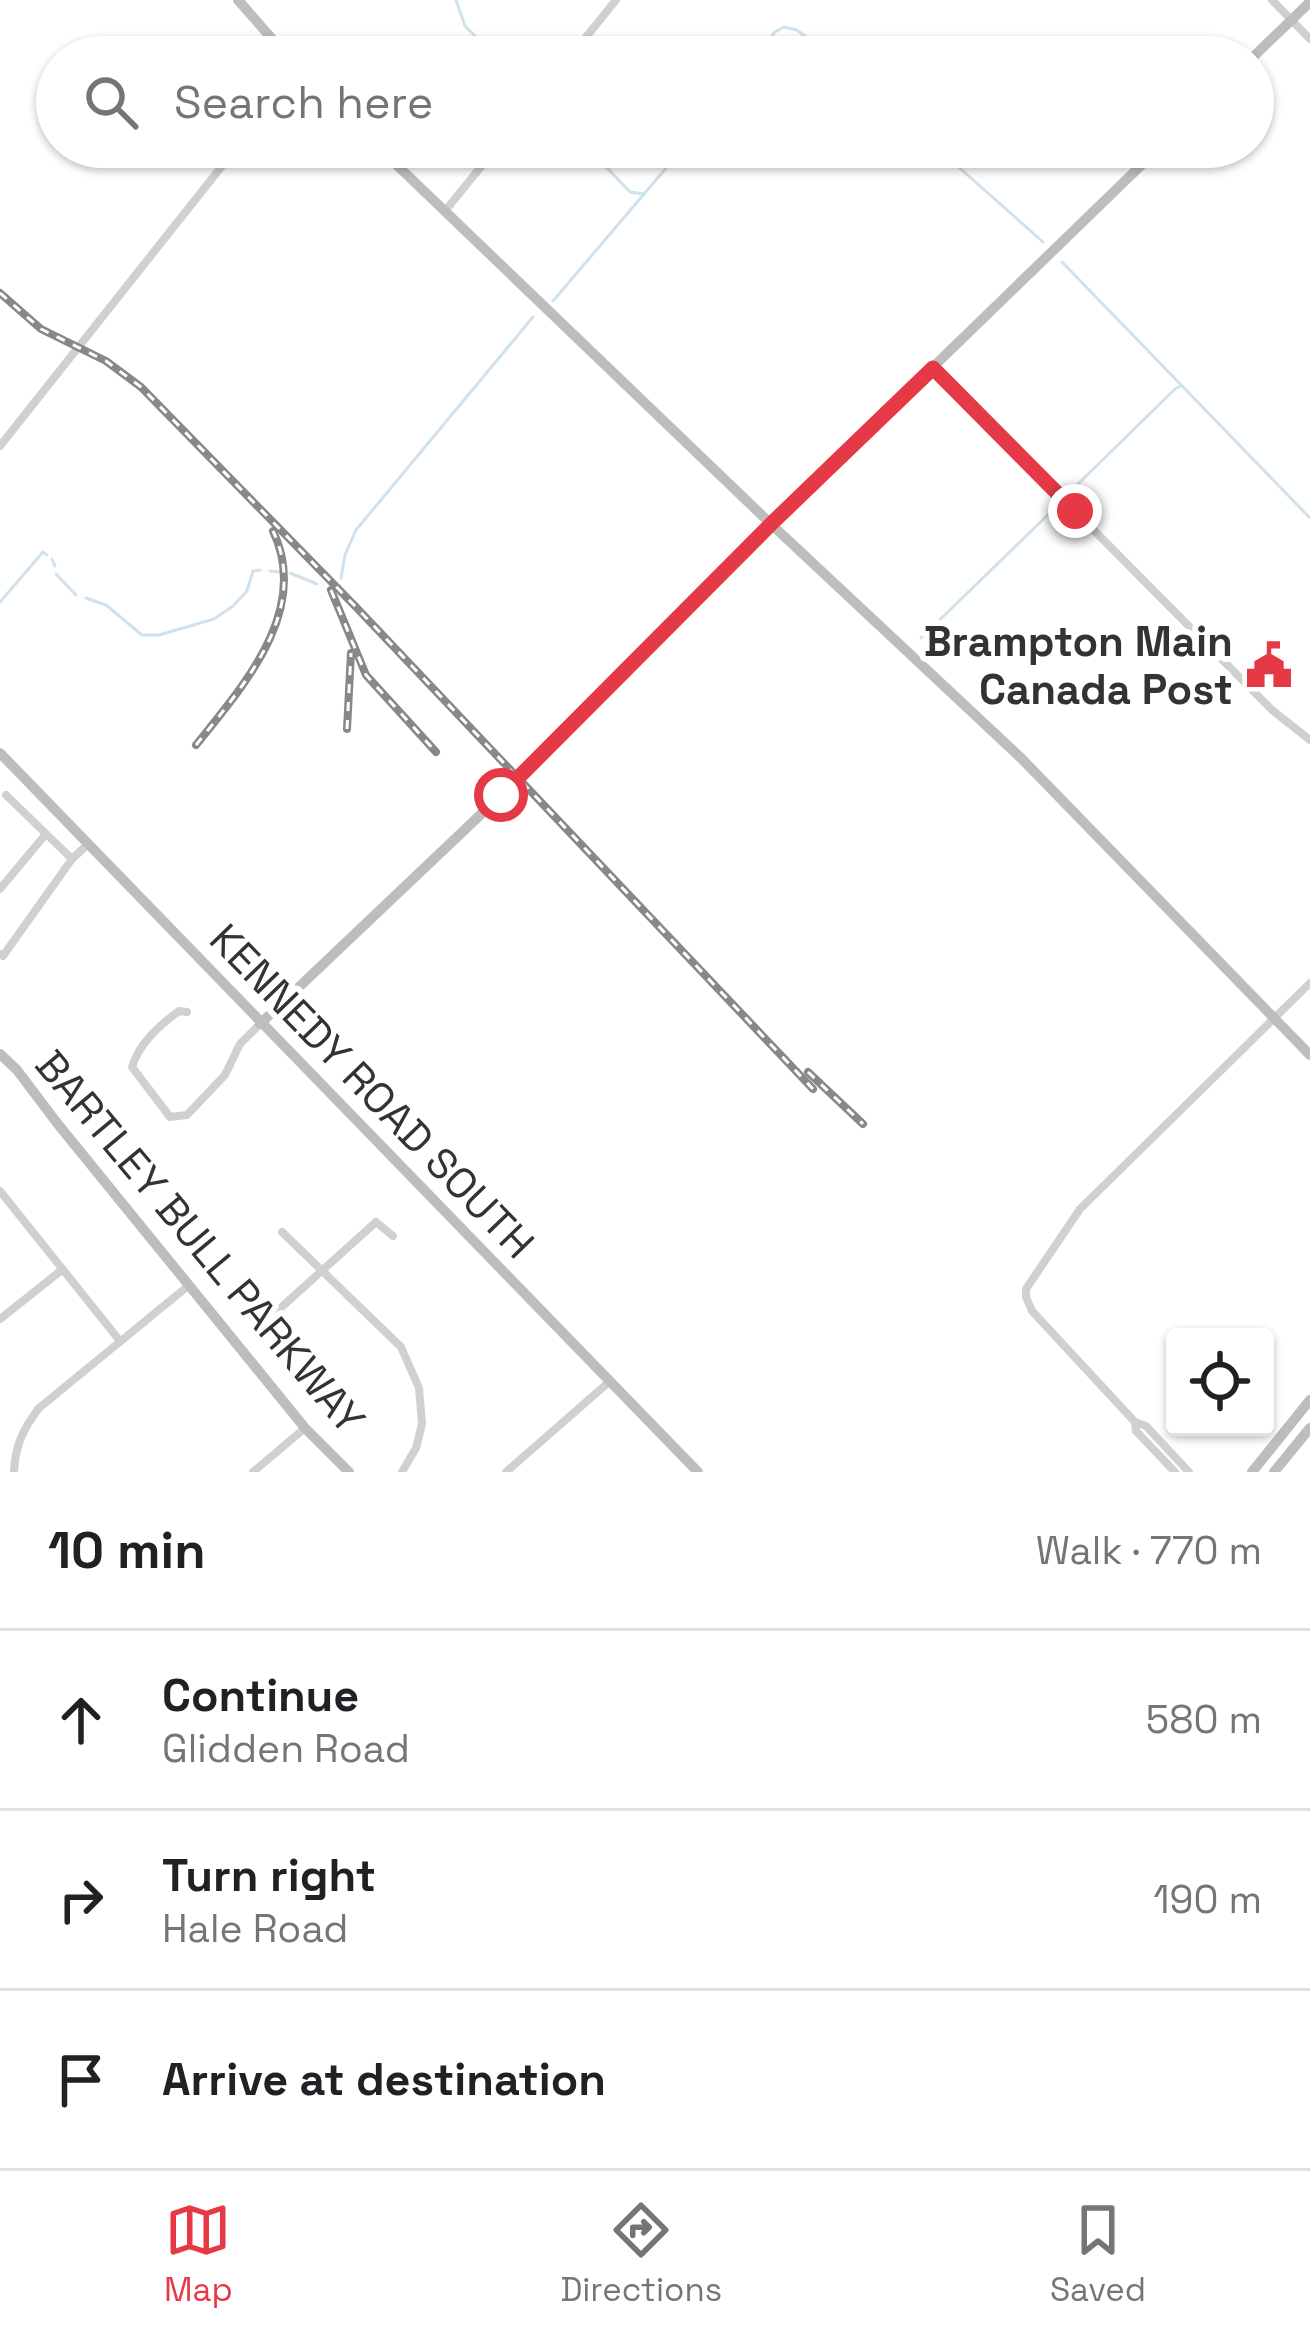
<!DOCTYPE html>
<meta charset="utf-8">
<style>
:root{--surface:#fff;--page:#f2f2f2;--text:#202124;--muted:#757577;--line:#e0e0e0;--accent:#e63946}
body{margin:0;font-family:"Space Grotesk",sans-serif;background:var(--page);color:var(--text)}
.controls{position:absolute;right:36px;bottom:36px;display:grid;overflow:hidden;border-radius:12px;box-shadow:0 3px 9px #0004}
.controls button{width:108px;height:108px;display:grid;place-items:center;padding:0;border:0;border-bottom:3px solid var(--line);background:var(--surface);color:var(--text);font:60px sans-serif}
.stop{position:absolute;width:36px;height:36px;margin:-27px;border:9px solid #e63946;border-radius:50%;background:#fff}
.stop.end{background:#e63946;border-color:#fff;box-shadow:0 3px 12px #0008}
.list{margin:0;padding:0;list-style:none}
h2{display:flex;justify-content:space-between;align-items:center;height:156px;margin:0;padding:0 48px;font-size:51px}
h2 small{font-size:39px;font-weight:400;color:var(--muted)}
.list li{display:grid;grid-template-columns:78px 1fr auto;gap:36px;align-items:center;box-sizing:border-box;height:180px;padding:0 48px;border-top:3px solid var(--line)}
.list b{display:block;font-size:45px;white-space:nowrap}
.list p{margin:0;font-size:39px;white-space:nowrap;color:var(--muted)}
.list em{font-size:39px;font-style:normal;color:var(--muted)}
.icon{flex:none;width:66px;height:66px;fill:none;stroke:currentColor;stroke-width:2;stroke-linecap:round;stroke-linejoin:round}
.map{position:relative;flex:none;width:1310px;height:1472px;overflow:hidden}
.search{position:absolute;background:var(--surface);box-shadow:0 3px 9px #0004;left:36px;right:36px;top:36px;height:132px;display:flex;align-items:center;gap:30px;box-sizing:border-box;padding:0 42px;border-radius:66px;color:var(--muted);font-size:45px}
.sheet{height:696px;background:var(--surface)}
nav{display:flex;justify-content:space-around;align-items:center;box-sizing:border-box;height:168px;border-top:3px solid var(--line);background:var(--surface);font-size:33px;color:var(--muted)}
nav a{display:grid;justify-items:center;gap:6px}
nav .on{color:var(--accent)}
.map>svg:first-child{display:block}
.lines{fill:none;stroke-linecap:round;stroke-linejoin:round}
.stream{stroke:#cfe2ee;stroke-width:3}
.street{stroke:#d0d0d0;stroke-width:8}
.secondary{stroke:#bdbdbd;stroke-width:10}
.rail-casing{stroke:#888;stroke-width:8}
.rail{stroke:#fff;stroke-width:3;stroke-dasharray:9;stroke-linecap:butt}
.route{stroke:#e63946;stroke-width:15}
.labels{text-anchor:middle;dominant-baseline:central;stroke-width:12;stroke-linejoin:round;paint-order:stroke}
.poi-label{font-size:42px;font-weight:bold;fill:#333;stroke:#fff;text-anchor:end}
.street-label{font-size:42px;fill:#333;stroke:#fff}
</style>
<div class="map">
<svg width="1310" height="1472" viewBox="0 0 1310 1472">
<rect width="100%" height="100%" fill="#fff"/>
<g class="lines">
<g class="stream">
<polyline points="456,0 465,26 496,57"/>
<polyline points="755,57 775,32 784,27 797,30 830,57"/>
<polyline points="587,147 630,192 644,194"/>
<polyline points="936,147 1043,242"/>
<polyline points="1062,262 1310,518"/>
<polyline points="553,301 684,147"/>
<polyline points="1074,488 1175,389 1181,386"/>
<polyline points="52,559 55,566"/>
<polyline points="270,571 279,572"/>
<polyline points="290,573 317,584"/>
<polyline points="56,574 76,595"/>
<polyline points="341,578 345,555 356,530 533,317"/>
<polyline points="86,598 106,605 142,635 159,635 214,619 233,606 247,591 253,571 260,570"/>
<polyline points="0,602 43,552 47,555"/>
<polyline points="921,638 1056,507"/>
</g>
<g class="street">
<polyline points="1272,0 1310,39"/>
<polyline points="570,57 616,0"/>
<polyline points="445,211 497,147"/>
<polyline points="933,368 1272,710 1310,740"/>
<polyline points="0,446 237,147"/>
<polyline points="6,795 72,859"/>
<polyline points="0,889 45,835"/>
<polyline points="0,954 3,956 72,859 87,845"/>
<path d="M187,1012l-8,-1c-19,14 -40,32 -47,56l38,50 17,-2 38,-40 15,-31 20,-20"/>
<polyline points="0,1191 120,1341"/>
<polyline points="282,1232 401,1347 419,1388 422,1424 416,1448 402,1472"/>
<polyline points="275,1313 376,1222 393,1236"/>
<polyline points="0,1319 63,1269"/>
<polyline points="1135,1422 1136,1431 1175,1472"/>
<path d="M14,1472c1,-26 9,-43 25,-64l149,-122"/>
<polyline points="253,1472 305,1428"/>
<polyline points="506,1472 609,1382"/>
<polyline points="1189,1472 1146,1426 1135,1422 1032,1311 1026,1297 1026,1289 1080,1209 1310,983"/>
</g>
<g class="secondary">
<polyline points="238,0 288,57"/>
<polyline points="1253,57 1310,2"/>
<polyline points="378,147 771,524 1021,758 1310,1055"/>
<polyline points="0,753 698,1472"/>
<polyline points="260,1024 515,782 771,524 1160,147"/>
<polyline points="0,1054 17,1070 57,1123 305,1428 349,1472"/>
<polyline points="1252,1472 1310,1400"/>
<polyline points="1274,1472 1310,1428"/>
</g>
<defs>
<g id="rail">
<polyline points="0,293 41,329 106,361 141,387 355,606 813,1089"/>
<polyline points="331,590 366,675 436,752"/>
<polyline points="347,729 351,653"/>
<path d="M196,745c47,-59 115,-134 77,-214"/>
<polyline points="808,1072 863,1124"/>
</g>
</defs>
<use href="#rail" class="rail-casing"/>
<use href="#rail" class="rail"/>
</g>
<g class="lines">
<polyline class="route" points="501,795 771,524 933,368 1075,511"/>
</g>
<defs>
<symbol id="civic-bare" viewBox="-9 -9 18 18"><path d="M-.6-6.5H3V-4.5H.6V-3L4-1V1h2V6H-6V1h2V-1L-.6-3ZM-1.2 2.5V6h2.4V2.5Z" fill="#e63946" stroke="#fff" stroke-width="2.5" paint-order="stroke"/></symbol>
</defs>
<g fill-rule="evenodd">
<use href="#civic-bare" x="1236" y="632" width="66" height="66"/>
</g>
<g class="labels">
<g class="poi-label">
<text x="1233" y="641">Brampton Main<tspan x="1233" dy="48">Canada Post</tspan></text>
</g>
<g class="street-label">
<text transform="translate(372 1091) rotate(46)">KENNEDY ROAD SOUTH</text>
<text transform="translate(200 1242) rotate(50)">BARTLEY BULL PARKWAY</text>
</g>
</g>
</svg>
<div class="controls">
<button><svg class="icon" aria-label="locate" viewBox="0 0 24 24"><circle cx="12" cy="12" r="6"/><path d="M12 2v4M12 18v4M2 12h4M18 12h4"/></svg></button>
</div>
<div class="stop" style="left:501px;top:795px"></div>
<div class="stop end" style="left:1075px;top:511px"></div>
<div class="search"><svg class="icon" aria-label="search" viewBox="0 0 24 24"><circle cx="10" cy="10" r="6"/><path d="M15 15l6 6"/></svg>Search here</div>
</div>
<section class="sheet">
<h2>10 min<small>Walk · 770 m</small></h2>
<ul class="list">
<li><svg class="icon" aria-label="ahead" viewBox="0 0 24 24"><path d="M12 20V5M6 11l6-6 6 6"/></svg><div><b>Continue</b><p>Glidden Road</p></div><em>580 m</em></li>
<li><svg class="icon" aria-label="right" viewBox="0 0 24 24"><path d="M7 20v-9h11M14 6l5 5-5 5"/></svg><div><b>Turn right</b><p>Hale Road</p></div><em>190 m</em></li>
<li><svg class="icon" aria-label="arrive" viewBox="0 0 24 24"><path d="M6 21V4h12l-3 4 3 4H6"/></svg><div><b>Arrive at destination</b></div></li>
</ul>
</section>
<nav>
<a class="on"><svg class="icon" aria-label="map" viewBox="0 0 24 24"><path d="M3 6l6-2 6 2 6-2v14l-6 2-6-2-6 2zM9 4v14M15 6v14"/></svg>Map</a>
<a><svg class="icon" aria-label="directions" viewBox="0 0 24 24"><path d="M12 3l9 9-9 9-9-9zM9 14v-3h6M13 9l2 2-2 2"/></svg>Directions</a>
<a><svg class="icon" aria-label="saved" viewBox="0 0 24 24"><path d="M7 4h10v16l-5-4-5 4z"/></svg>Saved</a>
</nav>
